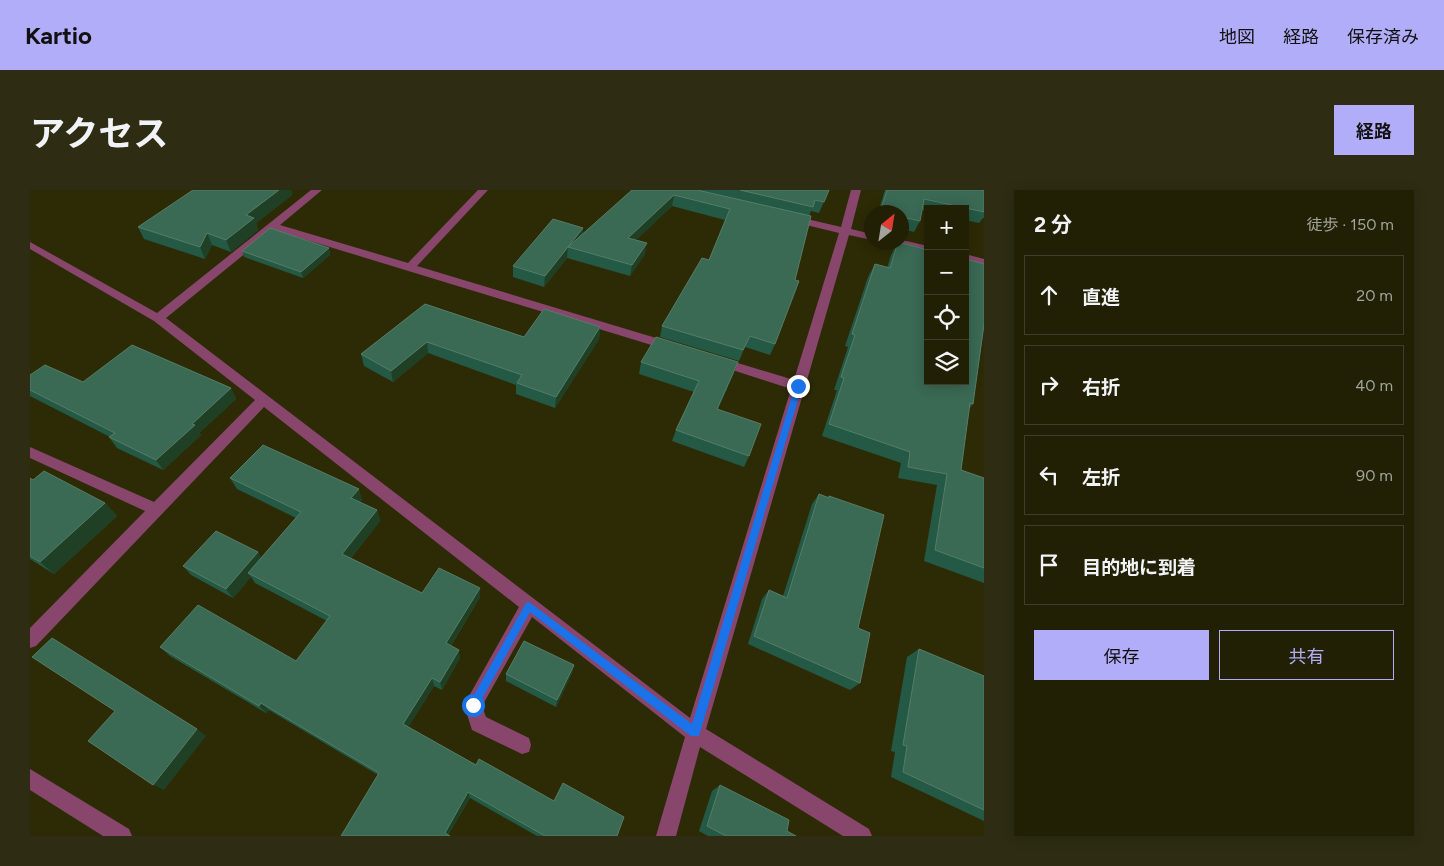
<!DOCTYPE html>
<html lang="ja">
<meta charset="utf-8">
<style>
:root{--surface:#222004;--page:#2e2d13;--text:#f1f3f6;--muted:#a2a39a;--line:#3f3e26;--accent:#b2adf9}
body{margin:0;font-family:Figtree,"Noto Sans JP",sans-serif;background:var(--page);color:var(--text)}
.controls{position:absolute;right:15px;top:15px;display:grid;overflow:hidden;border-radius:0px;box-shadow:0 2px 12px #0003}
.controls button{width:45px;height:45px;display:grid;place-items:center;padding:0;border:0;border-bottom:1px solid var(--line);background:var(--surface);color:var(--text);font:25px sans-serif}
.compass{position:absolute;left:834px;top:15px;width:45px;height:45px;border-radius:50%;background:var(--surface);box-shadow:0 2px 12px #0003;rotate:30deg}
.stop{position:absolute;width:15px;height:15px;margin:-11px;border:4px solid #1a73e8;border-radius:50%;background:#fff}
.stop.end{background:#1a73e8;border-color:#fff;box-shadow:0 1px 5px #0008}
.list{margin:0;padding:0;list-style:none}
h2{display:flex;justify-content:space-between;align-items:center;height:65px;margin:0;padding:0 20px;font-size:21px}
h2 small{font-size:16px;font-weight:400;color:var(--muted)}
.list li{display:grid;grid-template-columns:32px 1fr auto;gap:15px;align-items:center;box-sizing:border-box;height:80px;margin:0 10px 10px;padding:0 10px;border:1px solid var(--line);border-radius:0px}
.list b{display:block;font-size:19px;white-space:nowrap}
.list em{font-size:16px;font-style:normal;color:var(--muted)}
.actions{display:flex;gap:10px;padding:15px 20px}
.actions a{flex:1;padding:11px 0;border:1px solid var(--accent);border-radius:0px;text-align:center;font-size:18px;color:var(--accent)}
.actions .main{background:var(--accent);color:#111}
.icon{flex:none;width:28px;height:28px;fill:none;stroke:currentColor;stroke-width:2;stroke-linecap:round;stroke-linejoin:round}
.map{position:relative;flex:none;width:954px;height:646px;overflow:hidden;border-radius:0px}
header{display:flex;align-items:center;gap:30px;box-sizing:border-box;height:70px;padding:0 25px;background:var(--accent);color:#111}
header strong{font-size:24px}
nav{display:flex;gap:28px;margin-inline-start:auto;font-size:18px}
.intro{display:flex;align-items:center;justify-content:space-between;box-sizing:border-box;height:120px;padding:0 30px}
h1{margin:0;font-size:35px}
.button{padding:12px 22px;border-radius:0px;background:var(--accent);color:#111;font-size:18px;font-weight:700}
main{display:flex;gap:30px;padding:0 30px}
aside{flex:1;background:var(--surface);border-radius:0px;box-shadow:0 2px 12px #0003}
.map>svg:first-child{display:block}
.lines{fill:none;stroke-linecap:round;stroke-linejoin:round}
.street{fill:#89466c;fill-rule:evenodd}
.wall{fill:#245945}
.shaded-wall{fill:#1f4025}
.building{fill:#3a6954;stroke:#567d67}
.route{fill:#1a73e8}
</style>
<header>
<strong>Kartio</strong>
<nav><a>地図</a><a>経路</a><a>保存済み</a></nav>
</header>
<div class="intro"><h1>アクセス</h1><a class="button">経路</a></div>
<main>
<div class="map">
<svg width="954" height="646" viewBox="0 0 954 646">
<rect width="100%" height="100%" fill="#2d2b05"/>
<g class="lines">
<g class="street">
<polygon points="281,0 292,0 250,35 378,73 448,0 458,0 387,76 646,154 648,157 646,160 638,160 244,40 136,128 660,528 761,199 684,174 682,171 688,167 764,190 809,43 756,30 755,28 760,25 811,37 821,0 831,0 821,39 842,44 842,50 819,45 676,539 839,639 842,646 813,646 670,557 646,646 626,646 655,547 502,427 452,516 456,527 499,548 501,555 499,562 492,564 442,540 434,515 489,417 234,217 6,456 0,458 0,438 115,321 0,268 0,257 124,312 225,210 124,131 0,59 0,52 127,123"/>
<polygon points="872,50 898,56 898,62 863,52 872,52"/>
<polygon points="935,64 954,69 954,75 935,70"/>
<polygon points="0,579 99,639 102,646 73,646 0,600"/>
</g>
</g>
<g class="wall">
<polygon points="163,0 261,0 262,5 226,33 228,40 201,62 182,55 175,69 114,49 108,37"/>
<polygon points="602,0 799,0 789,23 781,21 779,26 745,154 740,165 715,157 709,171 630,147 632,136 679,70 695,30 642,16 606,50 615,64 600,86 537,68 514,97 483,87 483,76 553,38 553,44"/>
<polygon points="855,0 954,0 954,28 953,28 949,33 935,30 935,19 898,19 898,22 892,20 890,31 884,42 872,39 872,22 848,22"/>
<polygon points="868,52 954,74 954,138 943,214 939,219 931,280 954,288 954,393 894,371 907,295 868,288 871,273 792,246 807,200 804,200 818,157 815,156 838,87 845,74 857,78 861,65"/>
<polygon points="299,58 300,65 273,88 214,67 212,61"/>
<polygon points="395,114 494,147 570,137 569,149 525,218 486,204 486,195 398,163 363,192 334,176 331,164"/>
<polygon points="611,172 704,183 688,219 719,266 714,277 642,251 646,240 664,202 609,184"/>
<polygon points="0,185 53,192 201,198 206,209 169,243 171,245 133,280 87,258 79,247 80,247 0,206"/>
<polygon points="0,288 3,290 75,313 87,326 24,384 0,369"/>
<polygon points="200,288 332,310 330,312 347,320 350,331 321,368 392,403 450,407 421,456 430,468 412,500 404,496 378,537 446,575 587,646 507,646 440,608 418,645 311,646 348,585 239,520 236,523 140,466 130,457 266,471 297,431 225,393 221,387 203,408 161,385 153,376 228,362 231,368 266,328 207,299"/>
<polygon points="789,304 798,307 799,306 828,438 830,493 820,500 718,454 732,409 739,400 753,406 782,314"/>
<polygon points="889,459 954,486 954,631 861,587 865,562 861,561 877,467"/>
<polygon points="544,475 542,483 526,517 476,491 476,484"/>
<polygon points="690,595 757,641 766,646 678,646 669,641 682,601"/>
</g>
<g class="shaded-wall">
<polygon points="249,0 261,0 262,5 226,33 228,40 201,62 196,50 216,25"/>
<polygon points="644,5 642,16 597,59 598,48"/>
<polygon points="553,38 552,49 538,57"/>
<polygon points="177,43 182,55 175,69 170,57"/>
<polygon points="617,53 615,64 600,86 602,75"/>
<polygon points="538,57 537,68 514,97 515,86"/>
<polygon points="299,58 300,65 273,88 271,82"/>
<polygon points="570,137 569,149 525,218 526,207"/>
<polygon points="397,152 398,163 363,192 361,181"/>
<polygon points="708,172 704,183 683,230 687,219"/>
<polygon points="201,198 206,209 169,243 171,245 133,280 126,270 162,234"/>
<polygon points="329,299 332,310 324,319 321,308"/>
<polygon points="75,313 87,326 24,384 10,372"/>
<polygon points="347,320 350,331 316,374 312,364"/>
<polygon points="228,362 234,372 218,383 221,387 203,408 196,399"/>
<polygon points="450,398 450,407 417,462 416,453"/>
<polygon points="429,460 430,468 412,500 410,492"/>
<polygon points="544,475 542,483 526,517 527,510"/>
<polygon points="402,488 404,496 376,541 373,534"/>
<polygon points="231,513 239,520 236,523 229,516"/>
<polygon points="167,539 176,546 134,600 123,595"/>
<polygon points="438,602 440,608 417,646 415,643"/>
</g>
<g class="building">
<polygon points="163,0 249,0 216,25 224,28 196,50 177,43 170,57 108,37"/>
<polygon points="602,0 667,0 781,26 765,90 769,91 745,154 720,146 713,160 632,136 672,68 679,70 700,19 644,5 598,48 617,53 602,75 538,57 515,86 483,76 523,29 553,38 538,57"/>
<polygon points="710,0 799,0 794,12 785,10 783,17"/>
<polygon points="857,0 954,0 954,22 894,9 890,31 872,27 872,22 850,22"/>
<polygon points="240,38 299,58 271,82 212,61"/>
<polygon points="868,52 898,60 898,191 935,191 935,69 954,74 954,134 943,214 940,213 931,280 954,288 954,378 905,360 917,284 878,277 880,262 799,234 814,188 811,187 825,145 822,144 845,74 860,78"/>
<polygon points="395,114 494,147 514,119 570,137 526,207 487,193 492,185 397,152 361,181 331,164"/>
<polygon points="626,147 708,172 687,219 731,234 719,266 646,240 669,191 611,172"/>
<polygon points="102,155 201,198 162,234 165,235 126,270 79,247 85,243 0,200 0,185 15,175 53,192"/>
<polygon points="233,255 329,299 321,308 347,320 312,364 392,403 409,378 450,398 416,453 429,460 410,492 402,488 373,534 446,575 449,569 524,611 533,593 594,627 587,646 515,646 438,602 415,643 420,646 311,646 349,583 231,513 229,516 130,457 168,415 266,471 300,426 218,383 271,322 200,288"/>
<polygon points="14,281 75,313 10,372 0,366 0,288 3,290"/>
<polygon points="789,304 799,308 799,306 854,325 828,438 840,443 830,493 724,446 739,400 757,408"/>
<polygon points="186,341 228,362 196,399 153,376"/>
<polygon points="22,448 167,539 123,595 58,551 85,521 2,467"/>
<polygon points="494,451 544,475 527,510 476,484"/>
<polygon points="889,459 954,486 954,620 873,582 877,556 873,555"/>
<polygon points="690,595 759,630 757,641 766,646 696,646 677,636"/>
</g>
<polygon class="route" points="768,193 772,196 669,546 661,546 500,422 447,518 440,518 440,512 496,413 499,412 662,534 765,196"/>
</svg>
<div class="controls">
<button>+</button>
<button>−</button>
<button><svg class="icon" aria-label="locate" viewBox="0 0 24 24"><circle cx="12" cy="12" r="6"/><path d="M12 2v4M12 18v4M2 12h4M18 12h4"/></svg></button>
<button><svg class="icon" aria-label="layers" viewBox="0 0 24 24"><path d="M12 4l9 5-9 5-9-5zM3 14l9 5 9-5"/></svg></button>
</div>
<svg class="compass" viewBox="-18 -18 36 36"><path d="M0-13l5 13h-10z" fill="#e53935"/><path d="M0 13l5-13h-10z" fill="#a2a39a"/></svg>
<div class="stop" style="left:443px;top:515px"></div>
<div class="stop end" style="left:768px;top:196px"></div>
</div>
<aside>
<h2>2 分<small>徒歩 · 150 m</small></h2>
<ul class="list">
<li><svg class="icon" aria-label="ahead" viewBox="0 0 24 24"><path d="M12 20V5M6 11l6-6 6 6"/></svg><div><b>直進</b></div><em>20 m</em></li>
<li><svg class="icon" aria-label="right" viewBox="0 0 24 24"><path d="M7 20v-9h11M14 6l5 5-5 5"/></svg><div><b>右折</b></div><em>40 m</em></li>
<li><svg class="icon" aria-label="left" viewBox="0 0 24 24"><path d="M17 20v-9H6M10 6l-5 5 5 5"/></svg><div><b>左折</b></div><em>90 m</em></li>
<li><svg class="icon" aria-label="arrive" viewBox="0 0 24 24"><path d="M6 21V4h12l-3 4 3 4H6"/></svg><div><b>目的地に到着</b></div></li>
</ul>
<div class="actions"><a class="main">保存</a><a>共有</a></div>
</aside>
</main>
